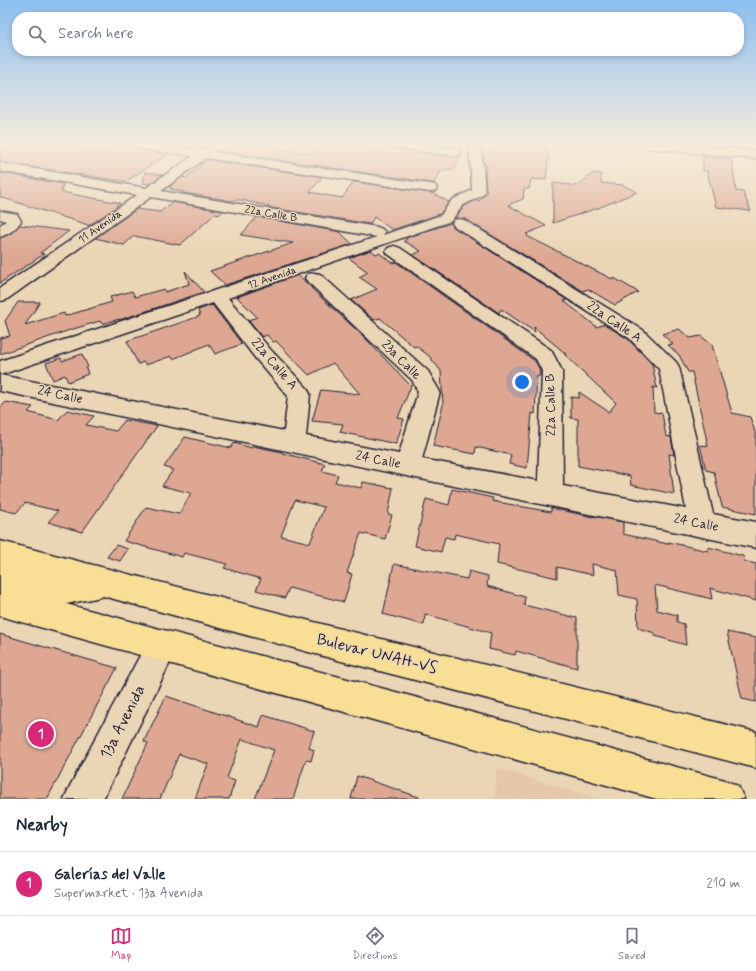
<!DOCTYPE html>
<meta charset="utf-8">
<style>
:root{--surface:#fff;--page:#f2f2f3;--text:#1f2937;--muted:#747a83;--line:#e0e1e3;--accent:#db2777}
body{margin:0;font-family:Mynerve,sans-serif;background:var(--page);color:var(--text)}
.you{position:absolute;left:522px;top:382px;width:14px;height:14px;margin:-10px;border:3px solid #fff;border-radius:50%;background:#1a73e8;box-shadow:0 0 0 6px #1a73e833}
.badge{display:grid;place-items:center;width:26px;height:26px;border-radius:50%;background:var(--accent);color:#fff;font-size:13px;font-weight:700}
.pin{position:absolute;translate:-50% -50%;border:2px solid #fff;box-shadow:0 1px 4px #0006}
.list{margin:0;padding:0;list-style:none}
h2{display:flex;justify-content:space-between;align-items:center;height:52px;margin:0;padding:0 16px;font-size:17px}
h2 small{font-size:13px;font-weight:400;color:var(--muted)}
.list li{display:grid;grid-template-columns:26px 1fr auto;gap:12px;align-items:center;box-sizing:border-box;height:64px;padding:0 16px;border-top:1px solid var(--line)}
.list b{display:block;font-size:15px;white-space:nowrap}
.list p{margin:0;font-size:13px;white-space:nowrap;color:var(--muted)}
.list em{font-size:13px;font-style:normal;color:var(--muted)}
.icon{flex:none;width:22px;height:22px;fill:none;stroke:currentColor;stroke-width:2;stroke-linecap:round;stroke-linejoin:round}
.map{position:relative;flex:none;width:756px;height:799px;overflow:hidden}
.search{position:absolute;background:var(--surface);box-shadow:0 2px 6px #0003;left:12px;right:12px;top:12px;height:44px;display:flex;align-items:center;gap:10px;box-sizing:border-box;padding:0 14px;border-radius:16px;color:var(--muted);font-size:15px}
.sheet{height:116px;background:var(--surface)}
nav{display:flex;justify-content:space-around;align-items:center;box-sizing:border-box;height:56px;border-top:1px solid var(--line);background:var(--surface);font-size:11px;color:var(--muted)}
nav a{display:grid;justify-items:center;gap:2px}
nav .on{color:var(--accent)}
.map>svg:first-child{display:block}
.built{fill:#e6c7aa}
.building{fill:#dda792;stroke:#22223b;fill-rule:evenodd}
.lines{fill:none;stroke-linecap:round;stroke-linejoin:round}
.minor-casing{stroke:#22223b;stroke-width:3}
.major-casing{stroke:#22223b;stroke-width:3}
.minor{fill:#ead5b4;fill-rule:evenodd}
.major{fill:#f9df96;fill-rule:evenodd}
.labels{text-anchor:middle;dominant-baseline:central;stroke-width:3;stroke-linejoin:round;paint-order:stroke}
.far-street-label{font-size:11px;fill:#22223b;stroke:#ead5b4}
.street-label{font-size:13px;fill:#22223b;stroke:#ead5b4}
.near-street-label{font-size:16px;fill:#22223b;stroke:#ead5b4}
</style>
<div class="map">
<svg width="756" height="799" viewBox="0 0 756 799">
<rect width="100%" height="100%" fill="#ead5b4"/>
<filter id="ink" filterUnits="userSpaceOnUse"><feTurbulence type="fractalNoise" baseFrequency=".025" numOctaves="2"/><feDisplacementMap in="SourceGraphic" scale="8" xChannelSelector="R" yChannelSelector="G"/><feConvolveMatrix kernelMatrix="1 2 1 2 8 2 1 2 1" color-interpolation-filters="sRGB"/></filter>
<g filter="url(#ink)">
<polygon class="built" points="497,768 598,799 495,799"/>
<g class="building">
<polygon points="0,144 127,144 134,149 168,154 127,181 122,181 0,162"/>
<polygon points="227,144 259,146 261,144 277,147 275,148 310,153 319,144 389,144 396,149 455,157 462,155 454,170 447,169 445,171 441,171 434,183 218,151"/>
<polygon points="482,144 547,144 546,150 549,151 546,180 531,179 529,189 524,189 523,199 508,205 546,226 526,234 528,235 527,236 612,279 614,278 638,292 615,305 588,289 583,291 465,219 455,218 465,206 476,200 479,201 486,193 485,174 487,165 484,165"/>
<polygon points="703,156 732,160 736,191 743,192 751,211 716,207 707,171 703,171"/>
<polygon points="207,160 322,177 310,192 342,198 354,182 432,193 449,202 440,214 395,229 391,229 374,217 370,224 267,207 268,206 241,200 234,200 233,201 183,193 184,192 170,189 172,188 169,187 182,177 186,178"/>
<polygon points="145,172 163,175 149,184 143,183"/>
<polygon points="0,173 63,184 61,192 120,203 116,206 118,206 88,226 88,225 0,197"/>
<polygon points="593,173 601,174 601,183 623,185 637,192 598,208 553,223 553,183 578,186"/>
<polygon points="172,202 223,211 219,215 215,214 180,245 134,236 124,245 95,238 137,209 160,212"/>
<polygon points="257,217 340,232 352,244 225,285 210,271 293,243 241,235"/>
<polygon points="451,223 453,227 567,300 564,301 597,327 604,324 628,339 652,364 657,388 653,387 654,412 662,413 666,436 671,437 674,455 669,454 674,494 631,485 630,476 578,466 578,419 571,418 571,397 579,398 579,392 609,412 616,403 564,354 566,354 534,327 535,332 501,309 499,313 413,255 421,251 404,241 407,239 406,238"/>
<polygon points="20,225 69,231 40,253 44,254 0,283 0,238 10,234"/>
<polygon points="371,250 376,254 379,253 393,263 396,262 535,361 539,368 540,376 537,376 535,414 532,413 527,468 509,464 511,455 476,447 475,454 433,446 443,405 441,371 429,356 416,346 414,347 380,318 374,320 351,300 377,289 359,277 368,272 349,258"/>
<polygon points="185,271 204,292 119,320 119,319 102,324 100,321 70,330 0,354 0,338 10,336 5,321 18,302 40,302 25,325 64,313 65,316 112,302 110,297 132,291 135,297 164,289 165,292 189,284"/>
<polygon points="298,275 312,288 311,288 363,336 411,386 398,418 404,419 396,444 340,432 343,424 312,421 321,390 360,394 333,363 309,375 276,341 273,342 267,335 262,337 248,320 257,317 237,297"/>
<polygon points="212,305 242,344 215,354 209,344 173,359 171,356 146,365 144,362 138,364 127,341 200,316 198,310"/>
<polygon points="679,329 690,338 701,336 712,345 732,413 750,417 756,435 756,514 722,507 714,472 706,470 700,445 708,446 692,372 688,372 679,355 668,345 673,344 662,334"/>
<polygon points="82,354 88,367 86,368 88,374 68,382 65,375 53,380 46,363 61,358 62,361"/>
<polygon points="6,402 33,407 28,412 58,420 67,410 94,416 86,425 116,431 125,420 157,426 82,532 48,522 58,511 25,503 16,513 0,509 0,408"/>
<path d="M185,437l46,11 3,-5 18,5 1,-2 29,6v1l43,11 -3,7 16,4 -3,7 26,6 2,-6 30,6 -5,26 4,1 -7,24 -24,-6 -14,40 5,1 -8,28 -55,-14 -4,10 -29,-8 5,-11 -37,-11 3,-4 -43,-11 -2,4 -58,-16 22,-34 33,7 12,-21 -29,-7 11,-16 -9,-3zM295,500l29,7 -14,36 -29,-7z"/>
<polygon points="452,489 493,498 492,501 551,512 551,508 593,517 593,516 623,522 623,534 668,544 668,542 708,551 708,547 743,556 744,561 756,564 756,601 710,588 712,599 655,585 657,610 677,615 677,622 684,624 686,645 655,636 655,633 638,628 637,599 619,595 617,570 592,564 593,575 557,567 557,578 497,564 499,544 455,534 454,539 445,537 441,552 415,546 426,499 449,505"/>
<polygon points="116,545 128,549 120,561 107,557"/>
<polygon points="394,564 467,579 469,571 488,576 487,586 525,597 524,605 577,618 577,668 516,651 515,655 489,649 491,633 425,614 424,625 383,614"/>
<polygon points="727,632 756,638 756,702 742,699"/>
<polygon points="0,634 117,668 47,799 0,799"/>
<polygon points="166,696 259,727 263,715 314,731 309,748 314,750 311,761 306,760 293,799 255,799 274,750 242,739 227,778 235,781 229,799 195,799 208,764 179,754 160,799 122,799 148,743 144,741"/>
<polygon points="357,776 419,797 419,799 351,799"/>
</g>
<g class="lines">
<defs>
<g id="minor">
<polygon points="128,144 157,144 202,150 209,147 213,148 214,152 435,185 437,188 435,191 430,192 206,158 161,191 377,227 382,229 385,232 383,235 441,215 452,200 472,190 469,144 481,144 485,192 483,195 462,206 451,221 228,298 270,349 307,388 310,394 306,436 399,454 418,392 412,380 308,282 305,278 308,274 314,273 320,274 428,371 440,392 422,459 538,481 542,371 536,359 388,254 386,251 388,248 394,246 400,248 551,350 562,371 563,486 686,509 659,369 629,338 454,226 452,223 454,220 459,219 464,220 643,330 676,362 679,367 713,514 756,522 756,548 550,506 0,391 0,375 284,431 288,396 256,359 213,303 0,375 0,361 380,236 377,237 151,197 6,300 0,301 0,288 137,195 0,171 0,163 146,188 193,156 134,148 130,146"/>
<polygon points="390,144 421,144 455,148 459,149 461,152 459,155 455,156 396,148 392,146"/>
<polygon points="641,144 680,144 756,151 756,159 647,148 643,146"/>
<path d="M0,211l17,3 4,7c-5,8 -12,13 -21,16v-12l6,-4 -6,-2z"/>
<polygon points="162,630 173,635 178,646 103,799 64,799 70,786 151,635"/>
</g>
<polygon id="major" points="0,541 345,630 756,732 756,768 345,662 103,596 96,598 66,604 725,780 738,786 744,799 657,799 0,616"/>
</defs>
<use href="#minor" class="minor-casing"/>
<use href="#major" class="major-casing"/>
<use href="#minor" class="minor"/>
<use href="#major" class="major"/>
</g>
</g>
<linearGradient id="sky" x2="0" y2="1"><stop stop-color="#8bbff0"/><stop offset="0.56" stop-color="#f6ecdd"/><stop offset="1" stop-color="#f6ecdd" stop-opacity="0"/></linearGradient>
<rect width="756" height="256" fill="url(#sky)"/>
<g class="labels">
<g class="far-street-label">
<text transform="translate(271 214) rotate(10)">22a Calle B</text>
<text transform="translate(100 227) rotate(-35)">11 Avenida</text>
<text transform="translate(272 278) rotate(-19)">12 Avenida</text>
</g>
<g class="street-label">
<text transform="translate(614 322) rotate(34)">22a Calle A</text>
<text transform="translate(401 360) rotate(45)">23a Calle</text>
<text transform="translate(274 364) rotate(49)">22a Calle A</text>
<text transform="translate(60 395) rotate(12)">24 Calle</text>
<text transform="translate(551 405) rotate(-91)">22a Calle B</text>
<text transform="translate(378 460) rotate(11)">24 Calle</text>
<text transform="translate(696 523) rotate(11)">24 Calle</text>
</g>
<g class="near-street-label">
<text transform="translate(377 654) rotate(14)">Bulevar UNAH-VS</text>
<text transform="translate(123 722) rotate(-63)">13a Avenida</text>
</g>
</g>
</svg>
<div class="you"></div>
<div class="pin badge" style="left:41px;top:734px">1</div>
<div class="search"><svg class="icon" aria-label="search" viewBox="0 0 24 24"><circle cx="10" cy="10" r="6"/><path d="M15 15l6 6"/></svg>Search here</div>
</div>
<section class="sheet">
<h2>Nearby<small></small></h2>
<ul class="list">
<li><span class="badge">1</span><div><b>Galerías del Valle</b><p>Supermarket · 13a Avenida</p></div><em>210 m</em></li>
</ul>
</section>
<nav>
<a class="on"><svg class="icon" aria-label="map" viewBox="0 0 24 24"><path d="M3 6l6-2 6 2 6-2v14l-6 2-6-2-6 2zM9 4v14M15 6v14"/></svg>Map</a>
<a><svg class="icon" aria-label="directions" viewBox="0 0 24 24"><path d="M12 3l9 9-9 9-9-9zM9 14v-3h6M13 9l2 2-2 2"/></svg>Directions</a>
<a><svg class="icon" aria-label="saved" viewBox="0 0 24 24"><path d="M7 4h10v16l-5-4-5 4z"/></svg>Saved</a>
</nav>
